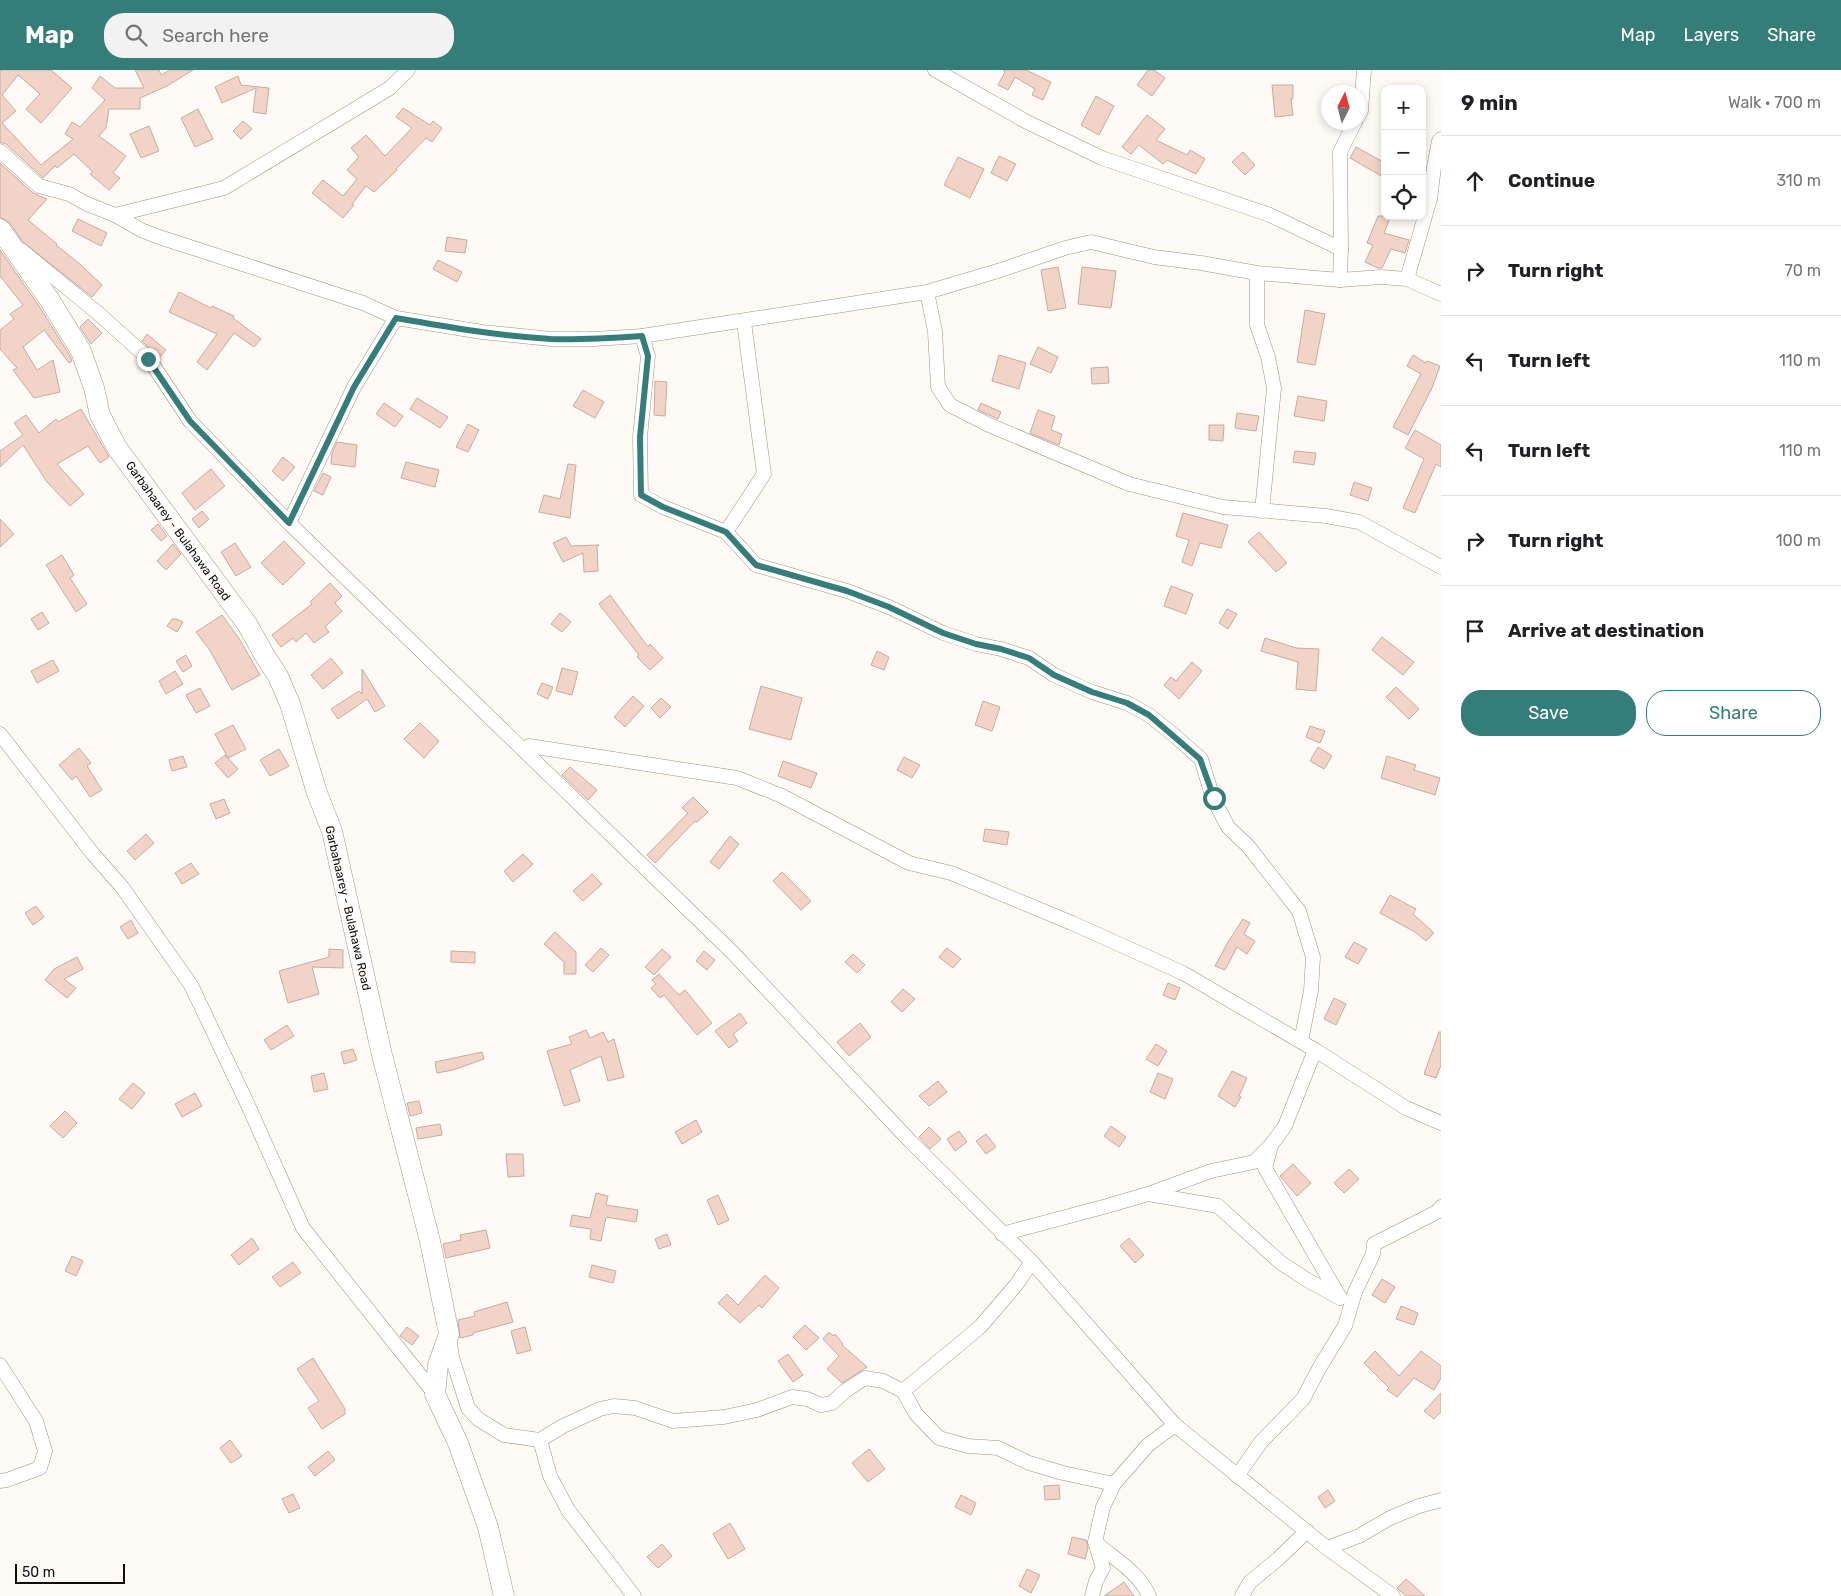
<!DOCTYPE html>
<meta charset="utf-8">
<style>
:root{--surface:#fff;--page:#f2f2f2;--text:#202124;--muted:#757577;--line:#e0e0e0;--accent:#357d79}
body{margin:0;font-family:Rubik,sans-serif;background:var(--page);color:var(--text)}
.controls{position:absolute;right:15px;top:15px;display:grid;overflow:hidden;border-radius:10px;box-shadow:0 2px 8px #0003}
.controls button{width:45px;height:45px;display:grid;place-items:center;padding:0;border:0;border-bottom:1px solid var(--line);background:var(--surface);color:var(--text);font:25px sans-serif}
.compass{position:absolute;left:1321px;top:15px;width:45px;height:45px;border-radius:50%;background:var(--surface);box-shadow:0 2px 8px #0003;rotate:6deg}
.scale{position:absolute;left:15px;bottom:12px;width:110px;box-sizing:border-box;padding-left:5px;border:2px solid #120c05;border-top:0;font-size:14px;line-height:18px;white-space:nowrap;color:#120c05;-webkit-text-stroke:4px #fff;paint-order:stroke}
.stop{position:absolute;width:15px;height:15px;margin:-11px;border:4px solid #357d79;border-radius:50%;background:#fff}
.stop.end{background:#357d79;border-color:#fff;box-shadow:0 1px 5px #0008}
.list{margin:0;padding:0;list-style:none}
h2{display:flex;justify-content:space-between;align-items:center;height:65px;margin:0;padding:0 20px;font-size:21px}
h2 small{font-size:16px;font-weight:400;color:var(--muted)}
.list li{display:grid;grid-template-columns:32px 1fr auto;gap:15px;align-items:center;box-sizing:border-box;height:90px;padding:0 20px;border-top:1px solid var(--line)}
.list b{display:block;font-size:19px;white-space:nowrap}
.list em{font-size:16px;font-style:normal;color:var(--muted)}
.actions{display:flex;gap:10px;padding:15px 20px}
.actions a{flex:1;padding:11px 0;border:1px solid var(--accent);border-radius:20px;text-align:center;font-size:18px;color:var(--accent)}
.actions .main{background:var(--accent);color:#fff}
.icon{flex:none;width:28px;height:28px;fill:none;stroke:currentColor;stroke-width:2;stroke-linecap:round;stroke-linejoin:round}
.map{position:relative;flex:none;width:1441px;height:1526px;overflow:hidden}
header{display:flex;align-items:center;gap:30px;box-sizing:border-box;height:70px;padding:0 25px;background:var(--accent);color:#fff}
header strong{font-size:24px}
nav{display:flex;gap:28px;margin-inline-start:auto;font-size:18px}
.search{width:350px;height:45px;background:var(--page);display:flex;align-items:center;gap:12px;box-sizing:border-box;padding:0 18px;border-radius:20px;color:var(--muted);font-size:19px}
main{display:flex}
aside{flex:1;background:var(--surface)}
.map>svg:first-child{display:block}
.building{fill:#f1d3c7;stroke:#c8ab9f}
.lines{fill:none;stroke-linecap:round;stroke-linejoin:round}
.street-casing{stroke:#a3927c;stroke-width:15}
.secondary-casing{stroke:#a3927c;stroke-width:21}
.street{stroke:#fff;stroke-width:14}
.secondary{stroke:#fff;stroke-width:20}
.route{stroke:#357d79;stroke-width:6}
.labels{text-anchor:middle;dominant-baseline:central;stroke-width:4;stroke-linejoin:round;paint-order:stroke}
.street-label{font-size:12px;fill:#120c05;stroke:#fff}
</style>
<header>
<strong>Map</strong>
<div class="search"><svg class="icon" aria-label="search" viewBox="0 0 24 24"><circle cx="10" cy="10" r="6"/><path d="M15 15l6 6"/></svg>Search here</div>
<nav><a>Map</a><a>Layers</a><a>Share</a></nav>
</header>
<main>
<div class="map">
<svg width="1441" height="1526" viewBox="0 0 1441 1526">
<rect width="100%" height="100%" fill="#fdf9f5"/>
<g class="building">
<polygon points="0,0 51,0 72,18 41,53 26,39 40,24 18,5 2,25 16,41 2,53 41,95 73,69 65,64 72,52 80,57 105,30 92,18 100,6 115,18 144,18 135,0 159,0 161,5 170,0 193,0 167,16 140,28 140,39 109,39 106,58 99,66 126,86 113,103 120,108 109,120 90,104 93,102 74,84 57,98 55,96 43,108 6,74 0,72"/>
<polygon points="1003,0 1026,0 1051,12 1043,30 1032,25 1035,19 1015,7 1008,20 998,15 1005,2"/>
<polygon points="1148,0 1154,0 1165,8 1152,26 1137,15"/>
<polygon points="238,6 241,15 269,18 266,44 253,42 256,18 222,33 215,17"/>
<polygon points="1272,15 1293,15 1293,29 1291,29 1293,45 1275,47"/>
<polygon points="1096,26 1114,36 1099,65 1081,55"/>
<polygon points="403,38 430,55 433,51 442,58 432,72 426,68 396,99 397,100 374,122 366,116 352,134 354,135 343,148 312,123 323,110 343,126 357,109 347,100 359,87 351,78 366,65 385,86 412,58 396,47"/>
<polygon points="198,39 213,69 195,77 181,48"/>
<polygon points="1147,45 1165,59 1156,70 1187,85 1190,80 1205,89 1196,104 1167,90 1163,94 1139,75 1131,84 1122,77"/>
<polygon points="243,51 252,59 241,69 233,61"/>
<polygon points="149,56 159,81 141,88 130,64"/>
<polygon points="1356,77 1385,93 1385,108 1350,88"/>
<polygon points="1243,82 1255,95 1245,105 1232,92"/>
<polygon points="999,86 1016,94 1007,111 991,103"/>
<polygon points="958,87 984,99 970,128 944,115"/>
<polygon points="0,93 33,123 47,129 28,150 57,174 56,175 81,195 102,215 92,227 23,172 9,152 0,147"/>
<polygon points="1378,146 1391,146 1384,163 1409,170 1405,183 1391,179 1382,198 1378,198 1365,192 1373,175 1367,173"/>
<polygon points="78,149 107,163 101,176 72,161"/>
<polygon points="447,167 467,170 465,183 445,181"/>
<polygon points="0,180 39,236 70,286 72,291 69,293 44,260 23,277 37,300 53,290 60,322 34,328 13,300 17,298 0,279 0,260 14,249 10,244 23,235 0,206"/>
<polygon points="438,190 462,202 457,212 433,199"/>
<polygon points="1058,197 1066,238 1048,241 1041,200"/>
<polygon points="1082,197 1116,201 1111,238 1078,234"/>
<polygon points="179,222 211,238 212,236 234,246 233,248 261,269 254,277 234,263 207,300 197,292 217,264 169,242"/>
<polygon points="1305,240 1325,244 1315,295 1297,292"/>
<polygon points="88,249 102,263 91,274 80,257"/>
<polygon points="147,264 166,280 159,288 142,271"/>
<polygon points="1038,277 1058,287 1051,303 1030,294"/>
<polygon points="999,285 1026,293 1019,319 992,311"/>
<polygon points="1413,285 1426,293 1427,291 1440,296 1432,318 1408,365 1393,357 1421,304 1407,296"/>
<polygon points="1108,297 1109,313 1092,314 1091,298"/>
<polygon points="655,311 667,312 665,346 654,345"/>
<polygon points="583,320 604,332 595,348 573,336"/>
<polygon points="1298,326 1327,331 1324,351 1294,346"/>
<polygon points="417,328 448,347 440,358 410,339"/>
<polygon points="384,333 403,346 395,357 376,344"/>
<polygon points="981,333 1001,342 998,349 978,340"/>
<polygon points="81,339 109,387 100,393 88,376 57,394 84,424 70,436 47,412 23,375 0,397 0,381 23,365 14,353 26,345 39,363 56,349 58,352"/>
<polygon points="1038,340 1055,346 1051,360 1062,364 1059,375 1030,363"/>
<polygon points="1237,343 1259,346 1256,361 1235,358"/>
<polygon points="468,354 479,360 468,382 456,377"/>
<polygon points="1209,355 1224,355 1223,371 1209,370"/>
<polygon points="1415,360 1441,375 1441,397 1436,394 1415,443 1403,438 1424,389 1405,378"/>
<polygon points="337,372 357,375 355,397 331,394 332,383"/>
<polygon points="1295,381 1316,383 1314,395 1293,392"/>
<polygon points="283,387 295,397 283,411 272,401"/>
<polygon points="406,392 439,400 435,417 401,408"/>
<polygon points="568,394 576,395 570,448 539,442 544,425 560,429"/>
<polygon points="211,399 225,416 195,440 182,423"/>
<polygon points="323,403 331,407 323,425 314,421"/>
<polygon points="1354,412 1372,418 1368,431 1350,425"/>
<polygon points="202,441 209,449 199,458 192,449"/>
<polygon points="1183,443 1228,455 1221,478 1200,473 1192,496 1182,492 1189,470 1176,466"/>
<polygon points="0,449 14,464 0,477"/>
<polygon points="158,454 167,466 161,471 151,460"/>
<polygon points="1259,462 1287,493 1276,502 1248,472"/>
<polygon points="566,467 571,476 599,475 597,476 598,501 584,502 583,483 563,492 553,473"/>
<polygon points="284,471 305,493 283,515 261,493"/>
<polygon points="235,473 251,497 236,506 221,482"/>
<polygon points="173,474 181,484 166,500 157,491"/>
<polygon points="62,485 74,505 70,508 87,534 76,542 46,495"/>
<polygon points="330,513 342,526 335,533 342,541 325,557 329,562 314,573 306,563 296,572 293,568 281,577 272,565 312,534 310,532"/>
<polygon points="1171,516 1193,524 1186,544 1164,536"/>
<polygon points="610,525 648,577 650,574 663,588 650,600 637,587 639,585 599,534"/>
<polygon points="1227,539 1237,544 1228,559 1219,553"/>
<polygon points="42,542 49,553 38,560 31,549"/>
<polygon points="560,543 571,552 562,562 551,554"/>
<polygon points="222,545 240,570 260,605 232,620 209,579 196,562"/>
<polygon points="172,549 176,549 183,552 177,562 167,556"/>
<polygon points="1382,567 1414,592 1403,605 1372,580"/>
<polygon points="1265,568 1296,578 1319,579 1316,621 1296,619 1298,592 1261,581"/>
<polygon points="877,581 889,587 884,600 871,595"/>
<polygon points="186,585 192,596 183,602 176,591"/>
<polygon points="331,588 343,603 323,619 311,605"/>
<polygon points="53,590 59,601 37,613 31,601"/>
<polygon points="1192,592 1202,601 1179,629 1164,615 1171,607 1176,611"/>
<polygon points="562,598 578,602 572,625 556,621"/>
<polygon points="362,599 385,636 375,642 367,629 338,649 331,639 359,621 362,624"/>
<polygon points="175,601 183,614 166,624 159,611"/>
<polygon points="542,613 553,617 548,629 537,624"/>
<polygon points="761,616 802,628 791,670 749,659"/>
<polygon points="1396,617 1419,639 1409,649 1386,627"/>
<polygon points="200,618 210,636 196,643 186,625"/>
<polygon points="633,626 644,636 625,657 614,647"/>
<polygon points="661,628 671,637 660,648 651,638"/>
<polygon points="983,631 1000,637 992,661 975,655"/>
<polygon points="420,653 439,671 424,688 404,669"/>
<polygon points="233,655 246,679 228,688 215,664"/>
<polygon points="1310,656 1325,661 1320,673 1306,667"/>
<polygon points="1318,677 1332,686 1324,699 1310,691"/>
<polygon points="79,678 91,693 87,696 102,720 90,727 76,706 72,710 59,695"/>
<polygon points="279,679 289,696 270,706 260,690"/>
<polygon points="225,685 238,699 228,708 215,693"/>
<polygon points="183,686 187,697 172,701 169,690"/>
<polygon points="1387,686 1416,695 1414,700 1440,708 1435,725 1381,708"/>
<polygon points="904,687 920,695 912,708 897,700"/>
<polygon points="783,691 817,703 811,718 778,706"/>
<polygon points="570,697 597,720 588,730 562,705"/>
<polygon points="693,727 708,742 697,752 695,751 655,793 647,785 688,743 682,738"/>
<polygon points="224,729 230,743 216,749 210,734"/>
<polygon points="985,759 1009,762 1007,775 983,771"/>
<polygon points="146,764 154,773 135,790 127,781"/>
<polygon points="730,766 739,774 719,799 710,792"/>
<polygon points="523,784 533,794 513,812 504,801"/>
<polygon points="191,793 199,804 182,814 175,803"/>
<polygon points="782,802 811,831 801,840 773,811"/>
<polygon points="592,804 602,814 583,831 573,821"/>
<polygon points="1390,825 1416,839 1413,844 1434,863 1426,871 1415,862 1380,843"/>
<polygon points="36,836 44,847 33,855 25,843"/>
<polygon points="1243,849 1250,853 1244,864 1255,871 1247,884 1237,877 1225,900 1215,896 1228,872"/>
<polygon points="131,850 138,863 128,869 120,857"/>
<polygon points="555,862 576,882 576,904 564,904 564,892 544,874"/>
<polygon points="1354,872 1367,879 1358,894 1345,887"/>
<polygon points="601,878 609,885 593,902 585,895"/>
<polygon points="947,878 961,889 953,898 939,887"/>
<polygon points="329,879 343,880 343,898 312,897 319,924 288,933 279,901 329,887"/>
<polygon points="662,879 671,887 654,905 645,897"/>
<polygon points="451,881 475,882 475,893 451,892"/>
<polygon points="704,881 715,890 707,900 696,891"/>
<polygon points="853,884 865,895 857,903 845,892"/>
<polygon points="77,887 83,899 64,909 76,918 67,928 45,910 54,899"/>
<polygon points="659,904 679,925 685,920 712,953 697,965 664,925 660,928 651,918 656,914 652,910"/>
<polygon points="1168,913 1180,918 1175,930 1163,925"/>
<polygon points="903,919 915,929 902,942 891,932"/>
<polygon points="1334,928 1346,934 1336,955 1324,949"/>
<polygon points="740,943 747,953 733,964 738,971 729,978 715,961"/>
<polygon points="860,953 871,967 849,986 837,972"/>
<polygon points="287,955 294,966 271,980 264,970"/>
<polygon points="586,960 590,968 603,962 608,972 614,969 624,1007 608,1011 601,986 570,1000 580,1031 564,1036 547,981 572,974 569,967"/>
<polygon points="1439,962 1441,962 1441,995 1436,1008 1424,1004"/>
<polygon points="1156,974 1167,981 1158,996 1146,989"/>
<polygon points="353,979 357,990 344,994 341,982"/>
<polygon points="482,982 484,989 453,1000 437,1003 435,992"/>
<polygon points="1232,1001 1247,1008 1239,1026 1241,1027 1235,1037 1218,1026"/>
<polygon points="324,1003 328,1019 314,1022 311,1006"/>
<polygon points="1158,1003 1173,1009 1165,1029 1150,1022"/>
<polygon points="938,1011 947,1022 929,1036 919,1026"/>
<polygon points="133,1013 145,1023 132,1039 119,1029"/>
<polygon points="195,1023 202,1036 182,1047 175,1034"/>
<polygon points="419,1031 422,1043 410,1046 407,1033"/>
<polygon points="65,1041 77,1053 63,1068 50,1056"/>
<polygon points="696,1050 702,1062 682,1074 675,1062"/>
<polygon points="440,1054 442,1065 418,1069 416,1058"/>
<polygon points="1111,1056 1126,1067 1119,1077 1104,1066"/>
<polygon points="929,1057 941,1069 930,1079 919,1067"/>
<polygon points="959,1061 967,1072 955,1081 947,1069"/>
<polygon points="986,1064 996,1077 986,1084 976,1071"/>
<polygon points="506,1084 523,1084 524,1106 508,1107"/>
<polygon points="1293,1094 1311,1113 1297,1126 1280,1106"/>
<polygon points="1349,1099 1359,1109 1344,1123 1334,1113"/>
<polygon points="596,1123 608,1126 606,1135 638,1140 636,1152 606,1147 601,1171 590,1169 591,1159 570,1156 572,1145 590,1148"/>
<polygon points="718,1125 729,1150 718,1155 707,1130"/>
<polygon points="486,1160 490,1178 446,1188 443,1174 461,1170 460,1165"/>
<polygon points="667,1164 671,1175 659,1179 655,1169"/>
<polygon points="252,1168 259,1179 239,1195 231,1185"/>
<polygon points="1129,1168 1144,1185 1135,1193 1120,1176"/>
<polygon points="72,1186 83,1191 76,1206 65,1201"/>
<polygon points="293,1192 301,1203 280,1217 272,1207"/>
<polygon points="592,1195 616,1201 613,1213 589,1207"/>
<polygon points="765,1205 779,1218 762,1238 759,1235 740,1253 718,1233 727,1224 738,1235"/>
<polygon points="1382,1209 1395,1217 1385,1233 1372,1225"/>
<polygon points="507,1232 513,1252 473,1263 473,1265 460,1268 458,1250 475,1246 474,1242"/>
<polygon points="1401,1236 1418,1243 1414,1255 1396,1249"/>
<polygon points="805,1255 819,1268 806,1280 793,1267"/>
<polygon points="407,1257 419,1266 412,1275 400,1266"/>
<polygon points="525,1257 531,1280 517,1284 511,1261"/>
<polygon points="829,1262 833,1266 835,1264 843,1274 842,1275 867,1297 842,1313 827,1299 839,1286 823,1269"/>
<polygon points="1375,1281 1399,1306 1421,1281 1441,1296 1441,1308 1434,1320 1414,1308 1397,1327 1387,1320 1389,1318 1364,1293"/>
<polygon points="788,1284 803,1305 793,1312 778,1291"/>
<polygon points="313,1288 345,1339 345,1344 322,1359 308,1338 319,1331 297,1299"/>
<polygon points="1441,1323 1441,1342 1434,1349 1424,1341"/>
<polygon points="230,1370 242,1386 231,1393 220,1378"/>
<polygon points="869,1379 885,1399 868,1412 852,1393"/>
<polygon points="328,1381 335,1390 315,1406 308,1397"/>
<polygon points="1059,1415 1060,1429 1045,1430 1044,1416"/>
<polygon points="1328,1420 1335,1431 1325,1438 1318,1427"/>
<polygon points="293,1424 300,1438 289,1443 282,1429"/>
<polygon points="961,1425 976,1433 971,1445 955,1437"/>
<polygon points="730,1453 745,1479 728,1489 713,1464"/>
<polygon points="1072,1467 1086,1470 1088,1478 1085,1489 1068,1484"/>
<polygon points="662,1474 672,1486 658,1498 647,1487"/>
<polygon points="1027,1499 1040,1505 1031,1523 1019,1516"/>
<polygon points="1406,1509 1425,1526 1406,1526 1397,1518"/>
<polygon points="1124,1512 1134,1526 1104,1526"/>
</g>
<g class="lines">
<defs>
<g id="street">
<polyline points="935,0 1027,52 1102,88 1270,145 1341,179 1340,210"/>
<polyline points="1358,47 1361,41 1364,0"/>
<polyline points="0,81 39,116 69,124 87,134 115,145 141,160 159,167 363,233 396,248 482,262 551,269 594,269 642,266 927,222 1001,200 1065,178 1091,172 1154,187 1201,193 1257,203 1340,210 1381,207 1407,209 1441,224"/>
<polyline points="115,145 224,118 390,18 408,0"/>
<polyline points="1341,179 1340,82 1355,52"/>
<polyline points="21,180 99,244 149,289 190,351 289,453 732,882 910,1071 1032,1192 1175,1355 1327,1478 1393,1526"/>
<polyline points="1257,203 1257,255 1268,287 1274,318 1262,441"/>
<polyline points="1407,209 1430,129 1434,97 1439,71 1441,69"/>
<polyline points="927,222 935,261 938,317 950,335 987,354 1129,414 1223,437 1326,446 1359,452 1441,497"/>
<polyline points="642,266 648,286 640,367 641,425 663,437 726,462 756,495 847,521 889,537 943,563 976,574 1001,579 1029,588 1054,605 1092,622 1127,633 1149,645 1175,666 1201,689 1213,728 1228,757 1248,776 1299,841 1313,887 1311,921 1301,971"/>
<polyline points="289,453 354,317 396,248"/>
<polyline points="726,462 764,404 744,252"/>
<polyline points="0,664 93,784 122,817 191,915 247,1033 303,1158 435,1324"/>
<polyline points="525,680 529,676 737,708 782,726 909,793 951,803 1072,853 1183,903 1315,980 1406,1038 1441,1053"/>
<polyline points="1271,1076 1265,1098 1340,1228"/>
<polyline points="1148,1124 1218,1136 1281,1193 1309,1211 1340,1228"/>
<polyline points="1002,1164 1107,1136 1148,1124 1211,1101 1254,1092 1271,1075 1285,1056 1315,980"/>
<polyline points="449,1267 452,1287 468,1338 478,1349 504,1365 540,1370 563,1356 600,1339 614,1336 635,1338 673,1351 724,1347 757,1340 792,1327 807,1329 821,1335 832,1333 845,1321 865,1308 883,1311 903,1321 980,1257 1016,1215 1032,1192"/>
<polyline points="0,1295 36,1351 45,1381 40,1398 7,1410 0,1411"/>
<polyline points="903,1321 916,1344 939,1368 968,1376 998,1378 1029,1393 1063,1403 1114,1414"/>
<polyline points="540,1370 550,1406 568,1440 634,1526"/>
<polyline points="1237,1406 1261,1372 1303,1329 1321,1295 1345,1256 1355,1222 1373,1184 1374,1174 1437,1142 1441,1137"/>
<path d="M1095,1472c19,17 44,30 54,54"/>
<polyline points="1327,1478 1359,1466 1390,1448 1419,1436 1441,1430"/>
<polyline points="1092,1526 1096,1511 1103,1498 1095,1472 1103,1437 1114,1414 1148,1375 1175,1355"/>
<polyline points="1242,1526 1250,1512 1278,1489 1307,1461"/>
</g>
<polyline id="secondary" points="0,159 49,229 81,281 94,318 100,345 117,378 247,554 265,586 278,606 290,634 317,723 332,761 382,985 430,1171 449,1264 438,1295 435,1324 458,1373 488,1457 504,1526"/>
</defs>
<use href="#street" class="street-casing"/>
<use href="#secondary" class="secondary-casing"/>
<use href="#street" class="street"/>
<use href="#secondary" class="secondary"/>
</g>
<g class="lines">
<path class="route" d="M148,289l42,62 99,102 65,-136 42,-69c51,9 103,18 155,21 30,1 61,-1 91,-3l6,20 -8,81 1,58 22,12 63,25 30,33 91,26 42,16 54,26 33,11 25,5 28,9 25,17 38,17 35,11 22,12 51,44 14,39"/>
</g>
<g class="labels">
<g class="street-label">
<text transform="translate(178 461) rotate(54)">Garbahaarey - Bulahawa Road</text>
<text transform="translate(348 838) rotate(77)">Garbahaarey - Bulahawa Road</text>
</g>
</g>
</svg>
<div class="controls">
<button>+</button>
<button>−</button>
<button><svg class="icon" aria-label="locate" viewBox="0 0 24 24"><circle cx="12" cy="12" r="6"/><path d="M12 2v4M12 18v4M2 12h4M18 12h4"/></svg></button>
</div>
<svg class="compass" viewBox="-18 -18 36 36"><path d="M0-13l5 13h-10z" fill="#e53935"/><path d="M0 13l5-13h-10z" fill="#757577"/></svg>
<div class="scale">50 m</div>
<div class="stop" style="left:1214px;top:728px"></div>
<div class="stop end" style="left:148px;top:289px"></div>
</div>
<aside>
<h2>9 min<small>Walk · 700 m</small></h2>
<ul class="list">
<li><svg class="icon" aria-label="ahead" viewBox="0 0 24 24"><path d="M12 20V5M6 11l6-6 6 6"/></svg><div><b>Continue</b></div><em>310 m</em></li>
<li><svg class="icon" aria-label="right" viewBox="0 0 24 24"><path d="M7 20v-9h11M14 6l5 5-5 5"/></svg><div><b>Turn right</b></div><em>70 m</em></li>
<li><svg class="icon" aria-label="left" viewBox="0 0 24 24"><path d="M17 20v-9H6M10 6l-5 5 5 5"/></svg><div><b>Turn left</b></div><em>110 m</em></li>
<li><svg class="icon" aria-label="left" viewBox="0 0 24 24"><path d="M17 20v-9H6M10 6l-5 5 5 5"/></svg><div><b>Turn left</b></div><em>110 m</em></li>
<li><svg class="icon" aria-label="right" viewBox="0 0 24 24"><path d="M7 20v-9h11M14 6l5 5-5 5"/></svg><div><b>Turn right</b></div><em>100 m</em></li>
<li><svg class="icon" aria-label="arrive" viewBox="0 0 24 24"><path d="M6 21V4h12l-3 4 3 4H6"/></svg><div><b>Arrive at destination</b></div></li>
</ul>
<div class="actions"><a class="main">Save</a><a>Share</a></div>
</aside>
</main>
